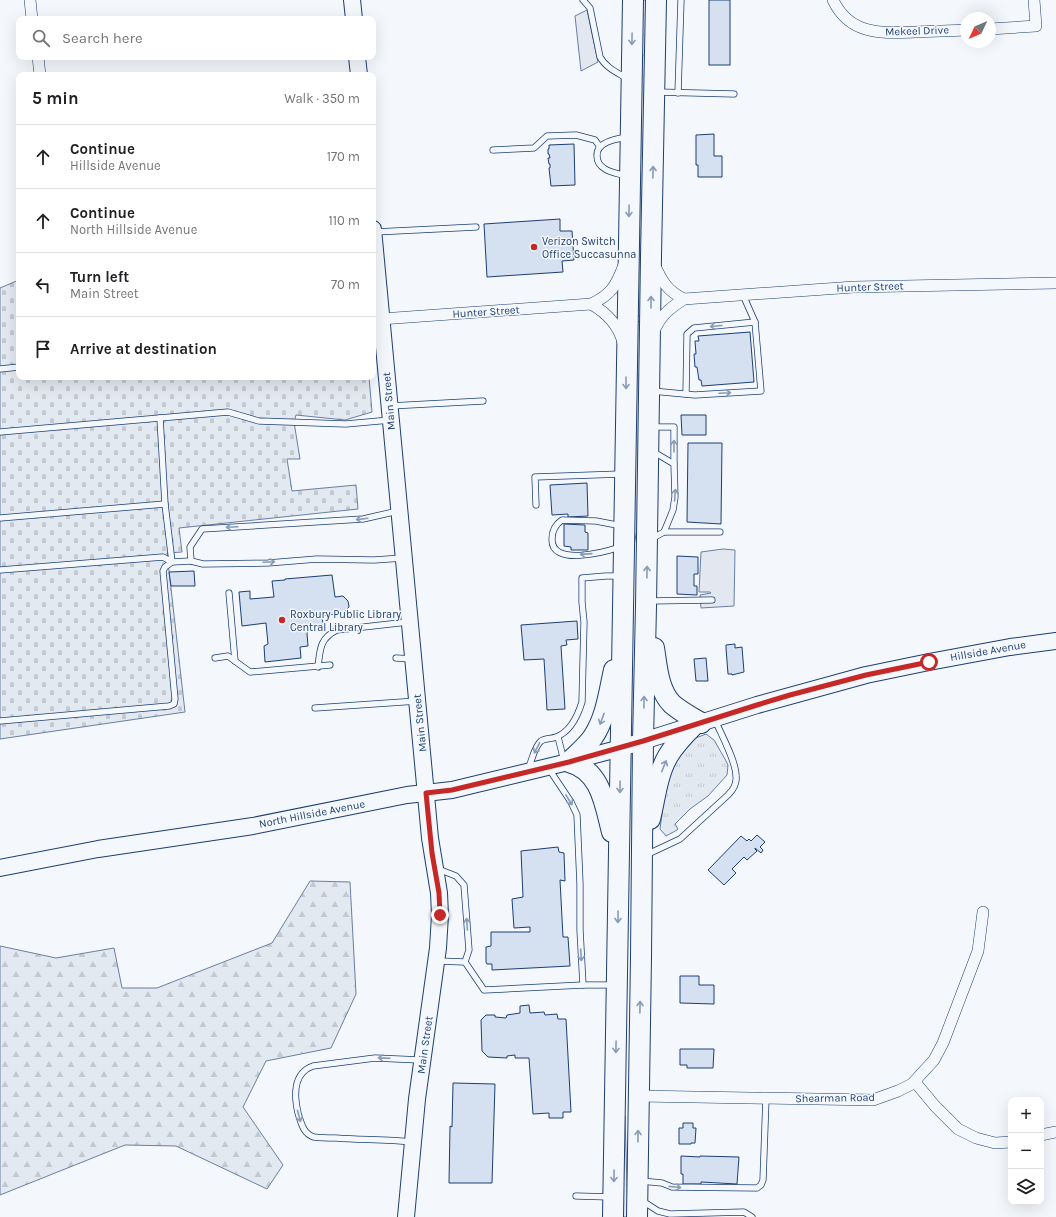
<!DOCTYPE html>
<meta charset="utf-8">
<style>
:root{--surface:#fff;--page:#f2f2f2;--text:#202124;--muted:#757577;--line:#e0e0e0}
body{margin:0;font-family:Karla,sans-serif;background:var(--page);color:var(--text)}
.controls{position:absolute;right:12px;bottom:12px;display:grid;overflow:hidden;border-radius:8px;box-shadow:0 4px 16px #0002}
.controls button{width:36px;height:36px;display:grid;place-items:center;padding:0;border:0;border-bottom:1px solid var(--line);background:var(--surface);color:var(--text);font:20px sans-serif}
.compass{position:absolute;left:960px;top:12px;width:36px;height:36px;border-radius:50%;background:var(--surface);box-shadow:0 4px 16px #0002;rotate:226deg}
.stop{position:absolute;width:12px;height:12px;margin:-9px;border:3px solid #c62828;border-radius:50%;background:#fff}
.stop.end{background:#c62828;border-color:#fff;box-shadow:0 1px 4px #0008}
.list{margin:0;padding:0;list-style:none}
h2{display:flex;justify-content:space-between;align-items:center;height:52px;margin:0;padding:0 16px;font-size:17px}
h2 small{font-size:13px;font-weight:400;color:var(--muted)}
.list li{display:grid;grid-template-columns:26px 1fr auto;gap:12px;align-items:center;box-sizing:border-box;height:64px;padding:0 16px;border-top:1px solid var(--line)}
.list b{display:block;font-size:15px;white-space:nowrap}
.list p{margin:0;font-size:13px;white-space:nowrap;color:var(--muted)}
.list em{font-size:13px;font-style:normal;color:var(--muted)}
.icon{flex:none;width:22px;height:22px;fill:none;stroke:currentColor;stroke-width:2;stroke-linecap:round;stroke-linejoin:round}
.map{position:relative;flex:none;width:1056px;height:1217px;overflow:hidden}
.search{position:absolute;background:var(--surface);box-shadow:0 4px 16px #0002;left:16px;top:16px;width:360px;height:44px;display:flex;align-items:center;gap:10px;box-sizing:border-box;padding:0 14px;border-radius:8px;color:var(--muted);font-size:15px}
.panel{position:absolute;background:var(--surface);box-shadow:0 4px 16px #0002;left:16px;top:72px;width:360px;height:308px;border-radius:8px}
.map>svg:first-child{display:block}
.grass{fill:url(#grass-tufts);stroke:#687fa3}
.forest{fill:url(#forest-firs);stroke:#687fa3}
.cemetery{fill:url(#cemetery-stones);stroke:#687fa3}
.parking{fill:#e3e8f0;stroke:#687fa3}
.building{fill:#d5e0f0;stroke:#1d3f73}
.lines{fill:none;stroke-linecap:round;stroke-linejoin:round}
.lane-casing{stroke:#1d3f73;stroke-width:7}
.street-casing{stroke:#1d3f73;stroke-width:12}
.secondary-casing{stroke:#1d3f73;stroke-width:18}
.highway-casing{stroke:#1d3f73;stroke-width:22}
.lane{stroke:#f4f7fb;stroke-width:5.5}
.street{stroke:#f4f7fb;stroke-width:11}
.secondary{stroke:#f4f7fb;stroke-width:16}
.highway{stroke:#f4f7fb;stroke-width:20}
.oneway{stroke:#889bb7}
.route{stroke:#c62828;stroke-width:5}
.poi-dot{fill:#c62828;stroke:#f4f7fb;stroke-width:1.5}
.labels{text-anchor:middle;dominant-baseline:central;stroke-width:3;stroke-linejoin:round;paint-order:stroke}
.street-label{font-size:11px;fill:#1d3f73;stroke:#f4f7fb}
.poi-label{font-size:11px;fill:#1d3f73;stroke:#f4f7fb;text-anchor:start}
</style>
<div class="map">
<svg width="1056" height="1217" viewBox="0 0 1056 1217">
<defs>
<pattern id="grass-tufts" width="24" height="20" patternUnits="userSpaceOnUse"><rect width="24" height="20" fill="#e3e9f0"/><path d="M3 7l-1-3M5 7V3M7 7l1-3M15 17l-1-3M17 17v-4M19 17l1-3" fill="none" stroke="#c2c9d1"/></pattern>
<pattern id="forest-firs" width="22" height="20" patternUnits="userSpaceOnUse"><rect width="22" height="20" fill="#e3e9f0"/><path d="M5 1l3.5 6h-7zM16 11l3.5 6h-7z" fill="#c2c9d1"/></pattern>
<pattern id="cemetery-stones" width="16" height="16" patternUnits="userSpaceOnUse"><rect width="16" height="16" fill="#e3e9f0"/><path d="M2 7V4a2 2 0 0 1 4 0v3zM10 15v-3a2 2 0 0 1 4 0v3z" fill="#c2c9d1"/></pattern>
</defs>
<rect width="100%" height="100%" fill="#f4f7fb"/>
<g class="grass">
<polygon points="640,0 649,0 643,316 635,316"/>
<polygon points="635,321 643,322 637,546 632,518"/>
<polygon points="706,734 714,740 725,759 728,765 727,775 708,796 690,809 675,824 678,829 677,830 666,836 660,829 668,768 693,739"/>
<polygon points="625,1116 628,1217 621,1217"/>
</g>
<polygon class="forest" points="310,881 350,882 356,994 331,1048 266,1061 243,1107 283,1165 267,1189 176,1146 125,1145 0,1195 0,946 56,958 114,948 122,988 157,988 272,943"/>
<polygon class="cemetery" points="19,280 19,377 369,377 372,412 345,420 296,415 294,422 300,459 287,459 292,491 356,485 358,509 179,528 182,552 167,553 185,712 0,739 0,288"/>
<g class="parking">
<polygon points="587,10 598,62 581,71 575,16"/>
<polygon points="723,549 735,550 734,606 701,608 700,595 711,593 710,592 699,592 701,552"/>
</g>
<g class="building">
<rect x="709" y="0" width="21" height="65"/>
<polygon points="714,134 714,156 722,156 722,177 698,177 698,165 696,165 696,135"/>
<polygon points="574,144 575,185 551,186 549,168 550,168 550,164 549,164 548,158 550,158 549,154 548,154 548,149 549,149 549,145"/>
<polygon points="560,219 560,231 572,231 574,260 562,261 563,272 487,277 484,224"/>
<polygon points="750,332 754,382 702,386 701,380 699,380 697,367 695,367 694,354 696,354 695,341 699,341 698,336"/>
<polygon points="681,415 706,415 706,435 682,435"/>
<polygon points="688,443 722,443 721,524 687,522"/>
<polygon points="587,483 588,516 568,517 568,514 552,515 550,485"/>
<polygon points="564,524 585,525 585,532 588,533 588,550 571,550 571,547 564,546"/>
<polygon points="677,556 698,557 698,574 694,574 694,586 697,586 697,595 677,594"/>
<polygon points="194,571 195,586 171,586 169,572"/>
<polygon points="332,575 335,597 343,596 348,601 349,607 343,613 321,616 324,625 312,626 307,633 308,646 300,647 301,658 265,662 264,646 268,644 266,623 242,626 239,592 250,591 250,599 274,597 272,581 285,580 285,579"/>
<polygon points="577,621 578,639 566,640 567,645 561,646 565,709 547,710 544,659 524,660 521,625"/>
<polygon points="735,644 735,648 742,647 744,672 732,675 732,674 728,674 726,648 726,645"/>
<polygon points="706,658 708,681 696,681 694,659"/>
<polygon points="757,835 765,842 760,847 763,850 761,853 755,848 755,849 757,851 747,860 744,857 732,869 736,873 724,885 708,870 741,836 747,841 749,839 751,841"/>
<polygon points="558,847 559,852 564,853 565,881 560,880 563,937 568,937 570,966 492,970 492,964 487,964 486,962 486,947 491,946 491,932 530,932 530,927 514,928 512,899 523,897 521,851"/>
<polygon points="680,976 699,976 699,985 714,985 714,1004 680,1003"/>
<polygon points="529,1005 530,1013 544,1012 545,1015 557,1014 558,1019 566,1019 571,1112 563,1112 563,1118 549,1118 549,1113 533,1114 529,1058 515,1058 515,1055 507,1056 507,1058 488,1057 482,1051 481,1020 486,1015 495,1015 495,1017 506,1018 507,1015 520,1013 520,1006"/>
<polygon points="680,1049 714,1049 713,1068 687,1068 687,1065 680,1065"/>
<polygon points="453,1083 495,1084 492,1183 449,1183 450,1126 452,1127"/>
<polygon points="683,1123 693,1123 693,1128 696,1128 695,1143 691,1143 691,1144 679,1144 679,1128 683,1128"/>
<polygon points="681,1156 700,1157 700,1156 739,1157 737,1184 701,1182 701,1184 683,1184 683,1174 681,1174"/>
</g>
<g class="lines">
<defs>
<g id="lane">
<path d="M583,0l7,8 10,49c6,11 18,16 28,22"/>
<polyline points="657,92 734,94"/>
<polyline points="678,93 681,0"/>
<path d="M627,137c-11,2 -31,5 -30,19 0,6 3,10 8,13 6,4 15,5 22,7"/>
<polyline points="493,150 534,148 547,136 576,135 595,140 600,147"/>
<polyline points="375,232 476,227"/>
<polyline points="0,369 19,367"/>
<polyline points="652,391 695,395 761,391 755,322 743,295"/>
<polyline points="686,394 687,334 694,328 755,322"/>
<polyline points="390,406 483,401"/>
<polyline points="652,427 674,427 674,464"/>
<polyline points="0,432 228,412 259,421 346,424 390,420"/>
<polyline points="652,451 674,464 675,497 673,510 664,532"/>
<polyline points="536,505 535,477 621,474"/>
<polyline points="398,511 363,519 202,529 190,547 191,561 203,564 268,563 317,559 374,560 403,558"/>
<polyline points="0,518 165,504"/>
<polyline points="651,539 664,532 720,532"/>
<path d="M620,547c-15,5 -69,20 -68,-8 0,-8 4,-15 10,-19l34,1 26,5"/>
<polyline points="0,570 163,557 172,562 191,561"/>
<polyline points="229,593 235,661"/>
<polyline points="649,601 712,600"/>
<polyline points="215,658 228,656 250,672 330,665"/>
<polyline points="396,658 412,659"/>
<path d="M318,667c2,-18 2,-29 19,-37l71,-8"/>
<polyline points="315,708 417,701"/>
<polyline points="0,721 169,706 174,704 175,699 163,571 165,567 172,562 165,504 160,418"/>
<polyline points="558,737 564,761"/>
<path d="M528,769c4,-8 6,-22 13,-28 4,-3 11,-2 15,-4 14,-5 22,-22 26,-35l2,-80 -2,-20v-24l24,-2h15"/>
<polyline points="549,769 571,802 577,815 580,884 580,930 583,985"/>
<path d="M646,855l34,-16 48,-44c5,-5 9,-12 8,-19 0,-15 -15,-42 -21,-56"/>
<polyline points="438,869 456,876 464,885 469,950 465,962"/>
<polyline points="438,961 465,962 484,990 583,985 613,985"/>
<path d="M412,1142c-25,-3 -51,-2 -76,-4 -7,0 -15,0 -22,-1 -11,-3 -13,-15 -16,-24 -4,-17 -5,-40 15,-47l62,-8 45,2"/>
<polyline points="641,1181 662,1183 672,1187 757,1188 761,1185 763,1180 766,1098"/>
<polyline points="576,1196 611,1197"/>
<polyline points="641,1200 658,1211 670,1214 744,1212 752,1217"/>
</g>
<g id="street">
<polyline points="30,0 32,19"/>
<path d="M833,0c17,36 49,33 83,32 17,-1 33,-1 50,-2"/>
<polyline points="990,29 1036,26 1034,0"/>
<polyline points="38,57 40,75"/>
<path d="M654,264c8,17 13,27 30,35"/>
<path d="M591,304c16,9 27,20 32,38"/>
<path d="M381,319l210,-15c20,-9 25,-18 33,-39"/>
<path d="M654,331c7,-16 16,-23 30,-32l170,-12 202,-4"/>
<polyline points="915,1082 935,1106 958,1129 976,1138 995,1143 1011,1142"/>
<polyline points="639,1096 873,1100 898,1091 912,1084 934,1060 943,1043 978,951 983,912"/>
<polyline points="1041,1135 1056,1132"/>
</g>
<g id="secondary">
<polyline points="352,0 354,19"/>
<polyline points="357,57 359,75"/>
<polyline points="373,229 430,838 439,893 440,915 438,948 417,1099 406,1217"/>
<polyline points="0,868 98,849 253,826 407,795 452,790 564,763 621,748 757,705 866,675 929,662 1010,647 1056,641"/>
</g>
<g id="highway">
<path d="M654,648c3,18 4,42 18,56 8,7 19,13 29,19"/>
<path d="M650,819c5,-20 7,-44 18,-63 7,-12 16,-21 26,-31"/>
<path d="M612,832c-7,-27 -11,-62 -43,-70 8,-8 18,-16 24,-25 13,-19 16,-45 21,-67"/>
<polyline points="613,1217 633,0"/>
<polyline points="637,1217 641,957 643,741 646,606 651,256 656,0"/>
</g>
</defs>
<use href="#lane" class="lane-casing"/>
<use href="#street" class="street-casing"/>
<use href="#secondary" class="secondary-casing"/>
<use href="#highway" class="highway-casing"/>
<use href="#lane" class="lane"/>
<use href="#street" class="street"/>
<use href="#secondary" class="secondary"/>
<use href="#highway" class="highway"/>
</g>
<defs><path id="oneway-shaft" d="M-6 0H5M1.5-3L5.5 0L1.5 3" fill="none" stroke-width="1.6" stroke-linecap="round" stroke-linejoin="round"/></defs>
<g class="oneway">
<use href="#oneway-shaft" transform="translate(632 39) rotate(91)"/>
<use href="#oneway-shaft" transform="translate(653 172) rotate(-89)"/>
<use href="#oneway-shaft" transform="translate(629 211) rotate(91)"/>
<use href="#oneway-shaft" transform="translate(651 302) rotate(-90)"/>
<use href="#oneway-shaft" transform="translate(716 326) rotate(175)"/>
<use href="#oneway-shaft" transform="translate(626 383) rotate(90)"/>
<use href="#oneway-shaft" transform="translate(725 393) rotate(-3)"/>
<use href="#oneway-shaft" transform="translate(674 446) rotate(-90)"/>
<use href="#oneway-shaft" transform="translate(675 495) rotate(-86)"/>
<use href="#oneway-shaft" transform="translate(362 519) rotate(173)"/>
<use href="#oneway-shaft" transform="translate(232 527) rotate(177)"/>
<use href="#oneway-shaft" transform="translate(586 554) rotate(176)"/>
<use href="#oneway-shaft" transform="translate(269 562) rotate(-3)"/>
<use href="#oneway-shaft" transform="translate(647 572) rotate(-89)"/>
<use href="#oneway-shaft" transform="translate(644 702) rotate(-89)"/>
<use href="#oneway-shaft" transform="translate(602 719) rotate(110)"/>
<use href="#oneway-shaft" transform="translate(537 748) rotate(117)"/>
<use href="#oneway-shaft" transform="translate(664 766) rotate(-68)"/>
<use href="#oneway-shaft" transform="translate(620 787) rotate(91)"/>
<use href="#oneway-shaft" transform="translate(569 800) rotate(58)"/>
<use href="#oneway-shaft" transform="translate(618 917) rotate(91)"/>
<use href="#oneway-shaft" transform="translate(467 924) rotate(-94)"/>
<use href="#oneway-shaft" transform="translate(581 955) rotate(87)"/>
<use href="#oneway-shaft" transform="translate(640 1007) rotate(-89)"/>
<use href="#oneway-shaft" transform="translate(616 1047) rotate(91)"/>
<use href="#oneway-shaft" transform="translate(384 1058) rotate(-178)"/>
<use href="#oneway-shaft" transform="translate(299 1116) rotate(75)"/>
<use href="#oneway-shaft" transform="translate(638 1136) rotate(-89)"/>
<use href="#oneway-shaft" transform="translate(614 1176) rotate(91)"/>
<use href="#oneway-shaft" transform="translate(675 1187) rotate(6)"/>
</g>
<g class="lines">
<polyline class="route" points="440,915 439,893 432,853 426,793 452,790 569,762 643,741 757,705 790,695 866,675 929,662"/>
</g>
<g class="poi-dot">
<circle cx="534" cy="247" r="4"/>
<circle cx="282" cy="620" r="4"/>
</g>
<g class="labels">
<g class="street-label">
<text transform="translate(917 31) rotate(-2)">Mekeel Drive</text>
<text transform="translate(870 287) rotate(-2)">Hunter Street</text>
<text transform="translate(486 312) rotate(-4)">Hunter Street</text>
<text transform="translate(389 401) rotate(-95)">Main Street</text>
<text transform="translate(988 651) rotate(-10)">Hillside Avenue</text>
<text transform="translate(420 723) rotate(-96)">Main Street</text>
<text transform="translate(312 814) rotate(-11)">North Hillside Avenue</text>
<text transform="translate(425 1045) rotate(-82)">Main Street</text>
<text transform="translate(835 1098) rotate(-1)">Shearman Road</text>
</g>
<g class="poi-label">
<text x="542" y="241">Verizon Switch<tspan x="542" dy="13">Office Succasunna</tspan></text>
<text x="290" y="614">Roxbury Public Library<tspan x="290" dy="13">Central Library</tspan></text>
</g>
</g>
</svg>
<div class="controls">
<button>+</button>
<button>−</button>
<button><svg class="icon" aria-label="layers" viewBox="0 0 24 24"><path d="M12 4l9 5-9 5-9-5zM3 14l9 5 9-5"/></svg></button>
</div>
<svg class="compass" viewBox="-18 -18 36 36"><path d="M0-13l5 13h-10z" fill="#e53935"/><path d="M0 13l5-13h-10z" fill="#757577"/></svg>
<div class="stop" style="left:929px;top:662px"></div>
<div class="stop end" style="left:440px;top:915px"></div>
<div class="search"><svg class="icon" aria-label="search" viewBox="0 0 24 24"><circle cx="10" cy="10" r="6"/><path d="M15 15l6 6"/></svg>Search here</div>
<section class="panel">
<h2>5 min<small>Walk · 350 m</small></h2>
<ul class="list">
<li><svg class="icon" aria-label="ahead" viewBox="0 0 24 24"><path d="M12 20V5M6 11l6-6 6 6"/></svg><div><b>Continue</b><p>Hillside Avenue</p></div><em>170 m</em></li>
<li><svg class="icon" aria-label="ahead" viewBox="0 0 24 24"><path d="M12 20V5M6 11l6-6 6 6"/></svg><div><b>Continue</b><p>North Hillside Avenue</p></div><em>110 m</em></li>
<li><svg class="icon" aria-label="left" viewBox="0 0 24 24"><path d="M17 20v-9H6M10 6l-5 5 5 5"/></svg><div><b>Turn left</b><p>Main Street</p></div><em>70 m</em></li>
<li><svg class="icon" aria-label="arrive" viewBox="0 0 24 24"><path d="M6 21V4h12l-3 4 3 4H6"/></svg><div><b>Arrive at destination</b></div></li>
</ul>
</section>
</div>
